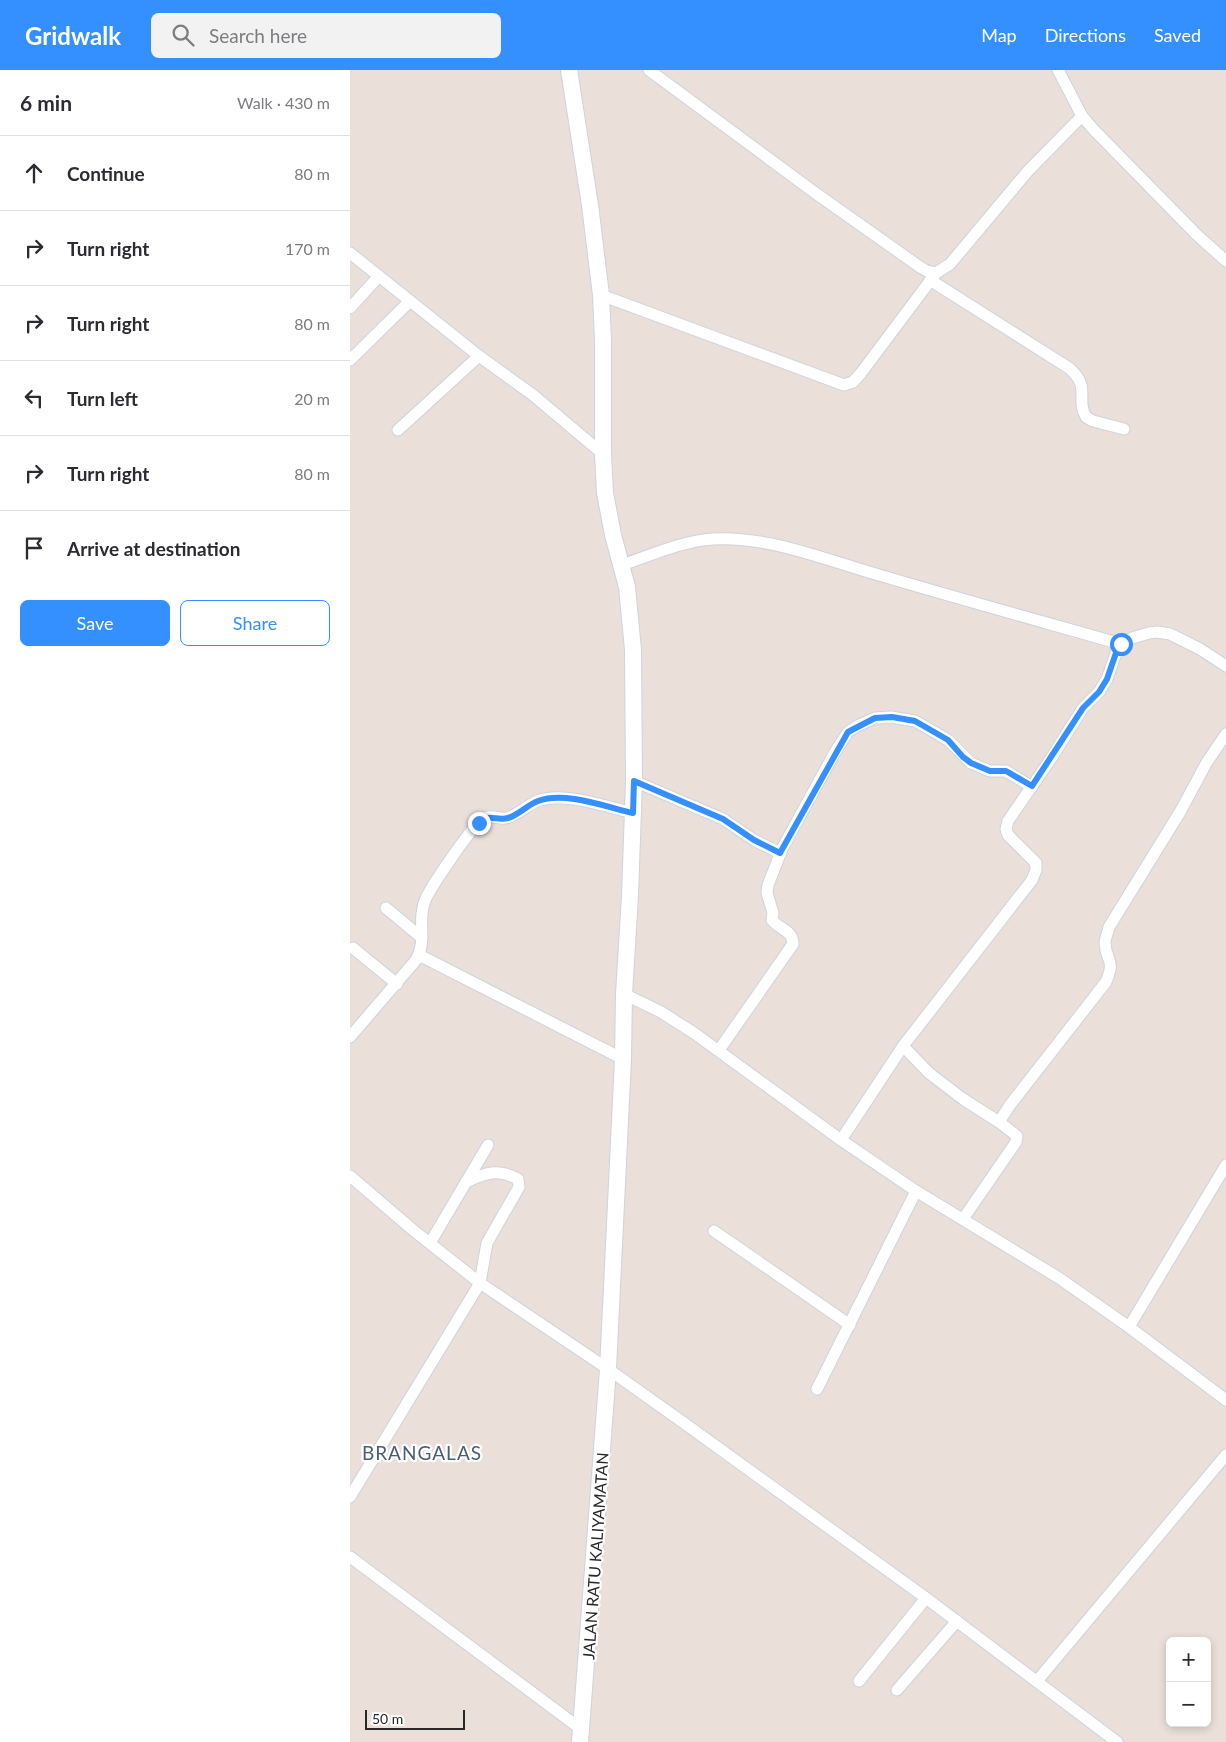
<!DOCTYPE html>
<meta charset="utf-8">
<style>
:root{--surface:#fff;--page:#f2f2f3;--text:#2b2b33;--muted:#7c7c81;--line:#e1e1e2;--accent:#3390fe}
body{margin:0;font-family:Lato,sans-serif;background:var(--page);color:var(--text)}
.controls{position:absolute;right:15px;bottom:15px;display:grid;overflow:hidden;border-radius:8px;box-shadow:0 2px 8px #0003}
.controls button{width:45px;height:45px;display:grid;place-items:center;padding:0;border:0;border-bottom:1px solid var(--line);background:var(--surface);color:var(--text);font:25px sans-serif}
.scale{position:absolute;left:15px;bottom:12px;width:100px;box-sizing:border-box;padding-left:5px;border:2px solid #282828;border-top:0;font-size:14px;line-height:18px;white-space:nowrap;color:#282828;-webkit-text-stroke:4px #fff;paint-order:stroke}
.stop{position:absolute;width:15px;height:15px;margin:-11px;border:4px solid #3390fe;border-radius:50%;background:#fff}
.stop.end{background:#3390fe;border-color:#fff;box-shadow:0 1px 5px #0008}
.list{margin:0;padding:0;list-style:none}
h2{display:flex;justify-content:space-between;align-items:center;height:65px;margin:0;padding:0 20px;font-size:21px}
h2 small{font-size:16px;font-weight:400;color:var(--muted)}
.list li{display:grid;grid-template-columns:32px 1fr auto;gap:15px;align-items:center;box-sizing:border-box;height:75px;padding:0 20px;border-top:1px solid var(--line)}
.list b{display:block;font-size:19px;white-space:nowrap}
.list em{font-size:16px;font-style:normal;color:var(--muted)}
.actions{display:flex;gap:10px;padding:15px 20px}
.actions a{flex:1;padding:11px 0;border:1px solid var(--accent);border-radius:8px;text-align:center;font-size:18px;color:var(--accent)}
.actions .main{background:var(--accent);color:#fff}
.icon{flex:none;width:28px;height:28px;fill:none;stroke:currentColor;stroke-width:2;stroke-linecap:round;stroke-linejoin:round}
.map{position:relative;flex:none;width:876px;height:1672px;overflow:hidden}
header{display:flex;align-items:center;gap:30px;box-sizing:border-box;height:70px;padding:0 25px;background:var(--accent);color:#fff}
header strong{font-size:24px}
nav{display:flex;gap:28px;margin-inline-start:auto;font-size:18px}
.search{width:350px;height:45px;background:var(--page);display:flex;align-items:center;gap:12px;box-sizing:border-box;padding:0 18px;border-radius:8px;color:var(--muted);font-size:19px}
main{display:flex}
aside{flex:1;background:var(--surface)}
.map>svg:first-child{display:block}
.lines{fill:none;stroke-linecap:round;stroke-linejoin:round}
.minor-casing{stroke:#ccd4de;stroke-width:13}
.secondary-casing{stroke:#ccd4de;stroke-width:18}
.minor{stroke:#fff;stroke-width:11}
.secondary{stroke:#fff;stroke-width:16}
.route{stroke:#3390fe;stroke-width:6}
.labels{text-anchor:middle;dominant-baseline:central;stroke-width:4.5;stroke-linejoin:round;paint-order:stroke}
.street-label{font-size:16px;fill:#282828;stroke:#fff}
.quarter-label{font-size:19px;letter-spacing:1px;fill:#485e7a;stroke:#fff}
</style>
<header>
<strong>Gridwalk</strong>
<div class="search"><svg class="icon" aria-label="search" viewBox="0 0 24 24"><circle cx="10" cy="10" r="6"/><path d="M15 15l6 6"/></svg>Search here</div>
<nav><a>Map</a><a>Directions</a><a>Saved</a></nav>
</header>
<main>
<aside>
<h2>6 min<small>Walk · 430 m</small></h2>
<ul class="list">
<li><svg class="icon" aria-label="ahead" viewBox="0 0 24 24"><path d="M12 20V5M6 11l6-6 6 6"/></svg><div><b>Continue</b></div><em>80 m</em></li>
<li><svg class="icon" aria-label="right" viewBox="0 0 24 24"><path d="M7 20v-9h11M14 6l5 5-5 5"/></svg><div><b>Turn right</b></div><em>170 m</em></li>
<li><svg class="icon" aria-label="right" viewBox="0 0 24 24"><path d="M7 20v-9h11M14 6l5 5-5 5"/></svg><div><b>Turn right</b></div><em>80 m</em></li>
<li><svg class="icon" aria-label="left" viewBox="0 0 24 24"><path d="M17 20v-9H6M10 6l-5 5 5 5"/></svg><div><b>Turn left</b></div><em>20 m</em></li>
<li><svg class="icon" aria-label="right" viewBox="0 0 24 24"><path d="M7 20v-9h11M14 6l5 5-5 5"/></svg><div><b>Turn right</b></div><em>80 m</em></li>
<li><svg class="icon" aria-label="arrive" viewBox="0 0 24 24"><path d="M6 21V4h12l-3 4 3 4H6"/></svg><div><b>Arrive at destination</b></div></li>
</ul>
<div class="actions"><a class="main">Save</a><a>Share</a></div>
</aside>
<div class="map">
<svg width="876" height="1672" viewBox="0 0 876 1672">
<rect width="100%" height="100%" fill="#ebdfd9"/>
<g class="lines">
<defs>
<g id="minor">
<polyline points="299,0 464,122 570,197 577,201 586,203 600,194 678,101 732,46"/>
<polyline points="708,0 732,46 744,60 847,165 876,191"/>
<polyline points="0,183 129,286 183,325 253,384"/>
<path d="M580,210l139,88c23,20 6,30 17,49l7,4 31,8"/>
<polyline points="251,225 494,315 503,312 511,303 586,203"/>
<polyline points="0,238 29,206"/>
<polyline points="0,290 60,231"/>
<polyline points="48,360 129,286"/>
<path d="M272,495c30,-10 60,-24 91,-26 57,-3 113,21 166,36 81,24 161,46 242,69"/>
<polyline points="876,596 850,579 820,564 807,562 799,563 782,568 771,574 766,583 757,609 749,622 733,638 700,690 658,751 656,759 658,765 686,793 686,800 682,810 553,976 491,1070 566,1121 709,1208 779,1257 876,1330"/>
<polyline points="284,711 373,749 404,770 430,783"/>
<polyline points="36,838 72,868"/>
<polyline points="3,878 47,914"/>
<polyline points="69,885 273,989"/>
<polyline points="274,924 311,942 344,963 491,1070"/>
<path d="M0,967l66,-77c12,-20 0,-40 10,-62 7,-14 47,-74 58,-80 8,-4 18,3 26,-1 11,-5 19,-13 30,-17 26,-8 67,7 93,13"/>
<path d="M553,976l26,27 34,26 36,23 11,-17 96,-123c10,-24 0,-19 -1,-39 0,-5 3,-11 4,-16l71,-115 27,-50 19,-28"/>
<path d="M369,980l74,-106c0,-14 -13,-14 -21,-24l1,-7 -6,-20 1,-8 14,-36 53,-97 13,-20 9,-6 18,-8 16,-1 24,4 33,19 23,23 19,8h16l26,16"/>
<polyline points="0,1106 63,1160 130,1213 258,1299 334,1353 576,1528 767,1672"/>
<polyline points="613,1149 666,1072 667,1066 649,1052"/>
<polyline points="364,1161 500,1255"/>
<polyline points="80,1173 138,1075"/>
<polyline points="779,1257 876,1095"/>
<polyline points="467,1319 566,1121"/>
<path d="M0,1427l130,-214 7,-40 32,-56 -1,-8c-20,-11 -33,-6 -52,3"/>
<polyline points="0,1487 231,1659"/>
<polyline points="509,1611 576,1528"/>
<polyline points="687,1611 876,1385"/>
<polyline points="547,1620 607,1551"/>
</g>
<polyline id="secondary" points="219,0 240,135 251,225 253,271 253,384 255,423 263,465 277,517 283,580 284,711 280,826 274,924 273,989 258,1299 230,1672"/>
</defs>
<use href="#minor" class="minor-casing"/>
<use href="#secondary" class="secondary-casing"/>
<use href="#minor" class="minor"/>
<use href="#secondary" class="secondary"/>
</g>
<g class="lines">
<path class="route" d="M129,753c9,-10 17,-2 29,-5 11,-3 19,-13 30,-17 27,-10 68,6 95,12l1,-32 89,38 31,21 26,13 68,-121 27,-14 17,-1 23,4 33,19 15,17 8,6 19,8h16l26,15 51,-78 16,-16 8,-13 9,-26 5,-9"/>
</g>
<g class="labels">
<g class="street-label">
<text transform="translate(245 1486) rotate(-86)">JALAN RATU KALIYAMATAN</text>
</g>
<g class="quarter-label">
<text x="72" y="1382">BRANGALAS</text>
</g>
</g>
</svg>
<div class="controls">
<button>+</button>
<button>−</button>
</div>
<div class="scale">50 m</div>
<div class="stop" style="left:771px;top:574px"></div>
<div class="stop end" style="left:129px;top:753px"></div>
</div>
</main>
